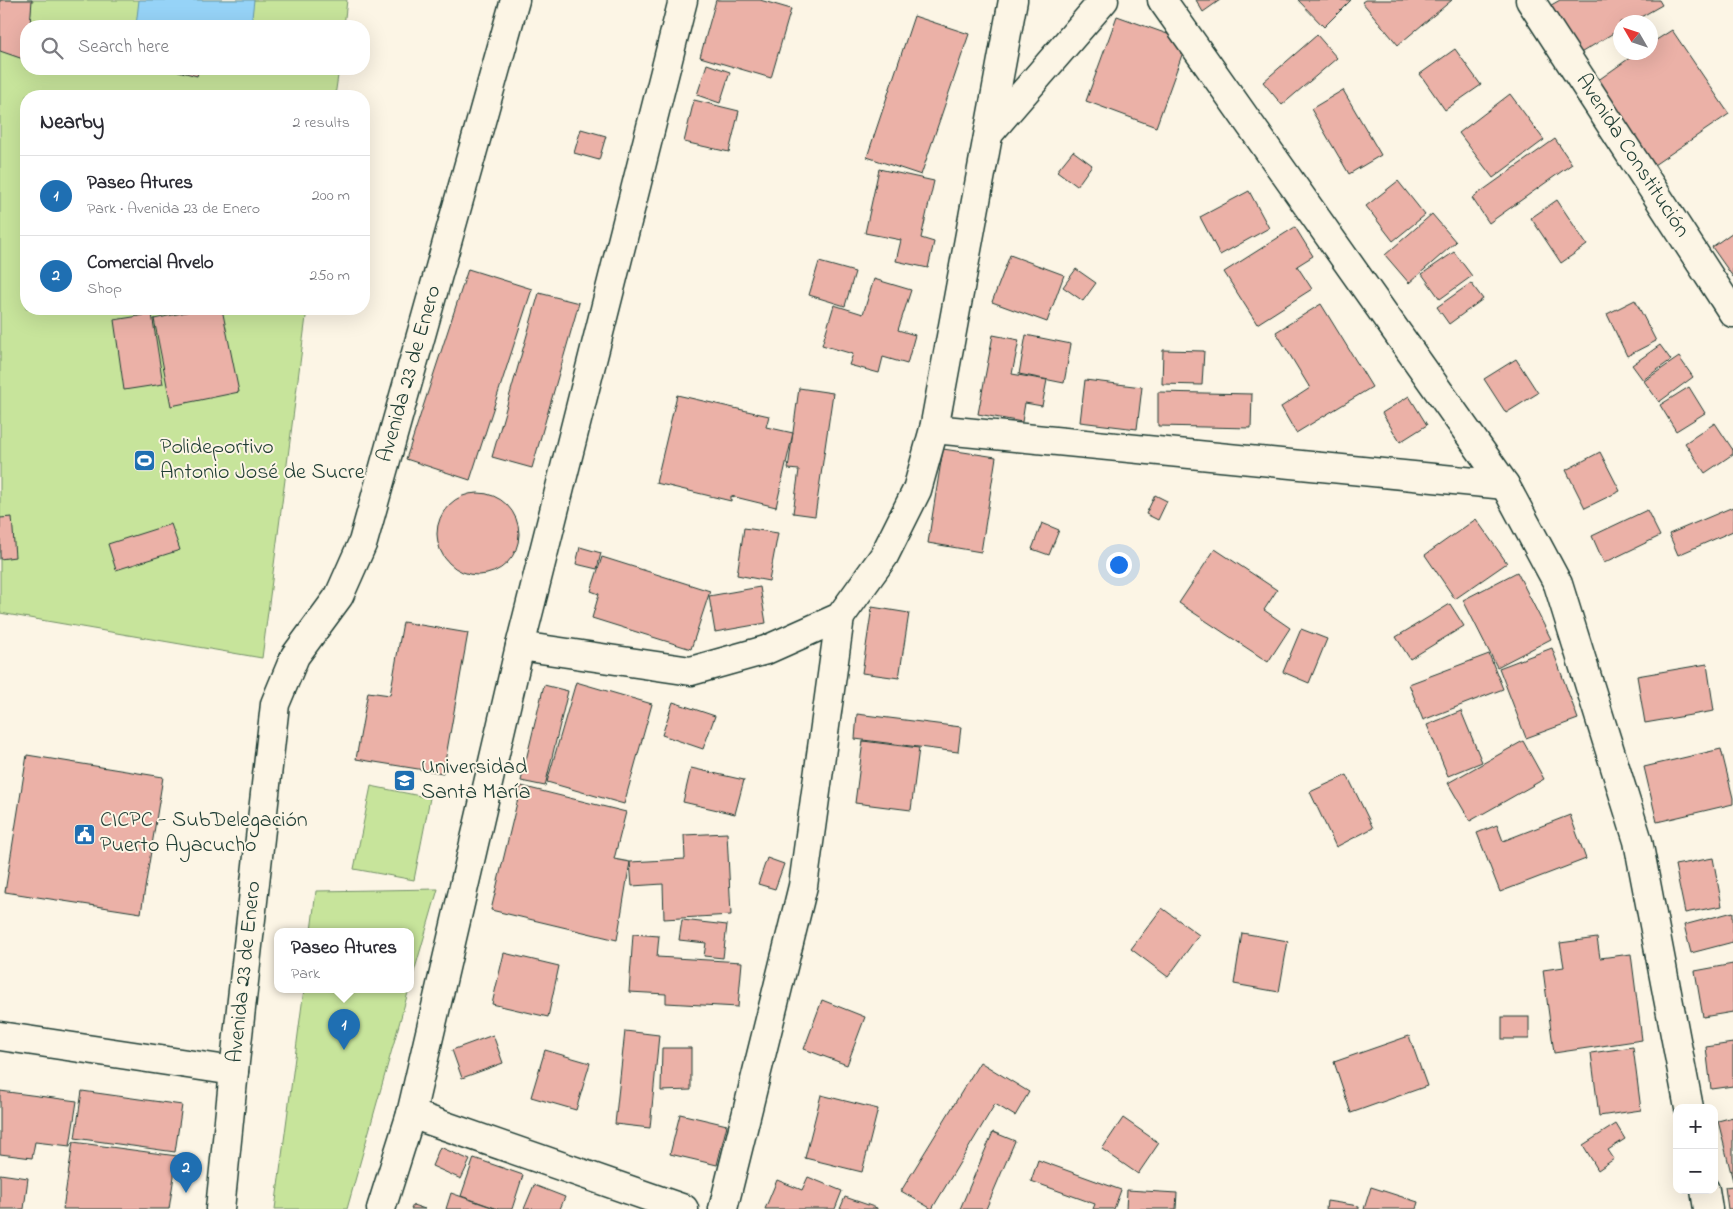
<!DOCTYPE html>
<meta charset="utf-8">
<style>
:root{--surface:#fff;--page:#f2f2f3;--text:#2b2b33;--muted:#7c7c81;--line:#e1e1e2;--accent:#1f6fb2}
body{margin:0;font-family:"Indie Flower",sans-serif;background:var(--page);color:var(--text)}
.controls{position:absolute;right:15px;bottom:15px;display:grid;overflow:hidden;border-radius:10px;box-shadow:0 5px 20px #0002}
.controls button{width:45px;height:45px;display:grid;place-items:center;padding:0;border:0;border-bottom:1px solid var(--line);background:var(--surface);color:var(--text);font:25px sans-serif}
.compass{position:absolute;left:1613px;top:15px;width:45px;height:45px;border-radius:50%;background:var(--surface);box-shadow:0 5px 20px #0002;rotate:309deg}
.you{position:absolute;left:1118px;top:564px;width:18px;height:18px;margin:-12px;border:4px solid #fff;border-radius:50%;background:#1a73e8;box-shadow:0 0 0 8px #1a73e833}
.badge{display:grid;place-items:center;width:32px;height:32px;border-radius:50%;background:var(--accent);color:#fff;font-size:16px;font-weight:700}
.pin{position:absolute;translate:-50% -41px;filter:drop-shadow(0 1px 2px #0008)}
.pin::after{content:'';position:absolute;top:26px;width:18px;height:15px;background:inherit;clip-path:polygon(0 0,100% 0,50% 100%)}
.popup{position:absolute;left:274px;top:928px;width:140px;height:65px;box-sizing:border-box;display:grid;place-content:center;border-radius:10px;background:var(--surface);filter:drop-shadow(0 1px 4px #0005);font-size:16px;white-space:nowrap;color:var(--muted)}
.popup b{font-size:19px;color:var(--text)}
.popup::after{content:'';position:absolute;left:50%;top:100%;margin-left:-10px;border:10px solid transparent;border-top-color:var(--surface)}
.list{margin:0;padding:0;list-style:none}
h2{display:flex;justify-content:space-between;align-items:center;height:65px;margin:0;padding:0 20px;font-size:21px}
h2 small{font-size:16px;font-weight:400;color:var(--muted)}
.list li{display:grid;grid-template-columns:32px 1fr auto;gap:15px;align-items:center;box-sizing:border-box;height:80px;padding:0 20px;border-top:1px solid var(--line)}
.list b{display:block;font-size:19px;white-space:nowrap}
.list p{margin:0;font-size:16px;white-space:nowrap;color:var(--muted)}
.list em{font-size:16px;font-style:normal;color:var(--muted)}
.icon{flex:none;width:28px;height:28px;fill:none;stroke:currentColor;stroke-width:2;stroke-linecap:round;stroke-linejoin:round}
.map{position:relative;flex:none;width:1733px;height:1209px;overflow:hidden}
.search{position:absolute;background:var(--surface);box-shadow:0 5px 20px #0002;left:20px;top:20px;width:350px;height:55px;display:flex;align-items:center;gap:12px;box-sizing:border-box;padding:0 18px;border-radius:20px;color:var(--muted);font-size:19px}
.panel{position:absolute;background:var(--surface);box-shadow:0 5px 20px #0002;left:20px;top:90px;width:350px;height:225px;border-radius:20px}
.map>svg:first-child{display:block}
.green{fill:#c7e49b;stroke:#739068}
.water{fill:#96d3f7;stroke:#6697a9}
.building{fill:#ebb1a7;stroke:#1f3d34}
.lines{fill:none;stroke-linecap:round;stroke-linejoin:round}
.minor-casing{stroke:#1f3d34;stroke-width:31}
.secondary-casing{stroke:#1f3d34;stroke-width:31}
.minor{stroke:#fcf5e5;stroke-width:28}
.secondary{stroke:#fcf5e5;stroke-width:28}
.labels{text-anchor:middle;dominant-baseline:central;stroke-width:4;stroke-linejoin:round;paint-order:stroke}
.street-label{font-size:22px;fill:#1f3d34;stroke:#fcf5e5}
.poi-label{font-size:22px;fill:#1f3d34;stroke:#fcf5e5;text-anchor:start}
</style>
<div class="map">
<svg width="1733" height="1209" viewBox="0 0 1733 1209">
<rect width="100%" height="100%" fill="#fcf5e5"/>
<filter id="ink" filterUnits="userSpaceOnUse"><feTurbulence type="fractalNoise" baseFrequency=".02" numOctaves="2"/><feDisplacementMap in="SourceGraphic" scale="10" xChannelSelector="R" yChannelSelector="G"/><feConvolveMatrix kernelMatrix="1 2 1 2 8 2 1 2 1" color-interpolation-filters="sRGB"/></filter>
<g filter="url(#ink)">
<g class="green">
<polygon points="0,0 347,0 344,26 26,26 26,69 339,69 335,96 26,96 26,309 307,309 262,658 0,613"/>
<polygon points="371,786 430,798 414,880 354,869"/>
<polygon points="438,889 410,986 410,931 311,931 316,891"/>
<polygon points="304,989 409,989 347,1209 275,1209"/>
</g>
<polygon class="water" points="139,0 254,0 251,26 136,26"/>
<g class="building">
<polygon points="0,0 32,0 30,26 26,26 26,60 0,51"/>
<polygon points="716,0 760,0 791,9 771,78 700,57"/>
<polygon points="1196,0 1220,0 1203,12"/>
<polygon points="1298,0 1351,0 1324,27"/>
<polygon points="1365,0 1452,0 1398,45 1362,2"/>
<polygon points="1560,0 1659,0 1662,5 1632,22 1620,22 1620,29 1574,57 1546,8"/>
<polygon points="914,16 969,34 921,175 867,157"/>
<polygon points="1117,16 1187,41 1156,127 1086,101"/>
<polygon points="1672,30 1729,114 1654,165 1597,81 1638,52 1650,52 1650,44"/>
<polygon points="1317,35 1337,58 1282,105 1263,82"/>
<polygon points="1455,49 1481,85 1445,110 1420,74"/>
<polygon points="707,64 730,72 720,103 697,95"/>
<polygon points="171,69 199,69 197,76"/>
<polygon points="1343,90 1381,155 1349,174 1311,109"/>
<polygon points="1510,94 1544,140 1493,178 1459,133"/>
<polygon points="694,100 739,111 729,152 684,142"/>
<polygon points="581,129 606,136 599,160 574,153"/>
<polygon points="1555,139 1572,164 1489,223 1472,198"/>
<polygon points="1073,151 1092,165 1077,186 1057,171"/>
<polygon points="879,169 934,181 921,238 934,242 928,268 896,261 901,240 865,233"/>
<polygon points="1398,181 1425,215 1393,241 1366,206"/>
<polygon points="1249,191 1269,228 1220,255 1200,217"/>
<polygon points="1557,200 1587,245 1561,263 1531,218"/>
<polygon points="1432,214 1456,242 1409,283 1385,255"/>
<polygon points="1295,227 1313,256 1297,266 1312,289 1257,324 1224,272"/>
<polygon points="1733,232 1733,277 1712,247"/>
<polygon points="1454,252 1472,276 1440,299 1422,274"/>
<polygon points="1010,255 1064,275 1047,322 992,302"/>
<polygon points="819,262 855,272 845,306 809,295"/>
<polygon points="468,269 532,289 470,480 406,459"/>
<polygon points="1076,269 1096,283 1083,301 1063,287"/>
<polygon points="874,279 911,290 898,330 915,335 907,364 883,357 879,373 849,365 853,354 822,345 834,305 863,314"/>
<polygon points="1471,283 1483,299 1449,324 1437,307"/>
<polygon points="539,293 579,303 532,468 492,457"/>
<polygon points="1635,300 1656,341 1627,356 1607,314"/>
<polygon points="1321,304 1372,387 1296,433 1281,407 1310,388 1276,332"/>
<polygon points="200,309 222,309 239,392 171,406 154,319"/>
<polygon points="152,314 163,384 124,390 114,320"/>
<polygon points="993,335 1019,340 1012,374 1047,380 1042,406 1025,403 1022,422 978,414"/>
<polygon points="1026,335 1071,344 1064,383 1019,374"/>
<polygon points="1660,345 1671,360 1643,380 1632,365"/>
<polygon points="1163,350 1204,351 1202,385 1162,384"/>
<polygon points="1679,357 1693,377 1659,402 1644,381"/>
<polygon points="1516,359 1538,393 1506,413 1484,379"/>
<polygon points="1085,380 1142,387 1137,429 1080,422"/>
<polygon points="1689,387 1705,413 1676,431 1660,405"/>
<polygon points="799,388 833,393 815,516 793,513 799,470 788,469"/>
<polygon points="1158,392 1252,394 1251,428 1158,426"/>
<polygon points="677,395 769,416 766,427 793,433 776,507 731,496 731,501 656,483"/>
<polygon points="1409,396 1427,425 1400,442 1382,413"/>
<polygon points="1715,423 1733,450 1733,454 1705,473 1685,443"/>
<polygon points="943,449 996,457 981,552 928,543"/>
<polygon points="1600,452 1620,491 1585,508 1566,470"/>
<circle cx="478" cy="534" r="41"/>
<polygon points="1155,495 1167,501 1158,520 1146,514"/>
<polygon points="1733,507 1733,531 1678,555 1669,534"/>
<polygon points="1647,510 1660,536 1604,563 1592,536"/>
<polygon points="12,517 15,557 0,559 0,518"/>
<polygon points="1476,519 1507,563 1455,599 1425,555"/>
<polygon points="1042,523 1059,530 1049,555 1032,549"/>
<polygon points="171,524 180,550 116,570 108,544"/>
<polygon points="744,528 778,533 769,581 737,575"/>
<polygon points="580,547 601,553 597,569 576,564"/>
<polygon points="1215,549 1277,590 1264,610 1290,628 1268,662 1179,603"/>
<polygon points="602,557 710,591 691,649 592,618 599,594 591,591"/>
<polygon points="1517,572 1551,639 1497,667 1463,600"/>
<polygon points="760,587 766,623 715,632 709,596"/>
<polygon points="1450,604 1464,626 1410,659 1396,637"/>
<polygon points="872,607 909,613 899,678 862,673"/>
<polygon points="403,622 468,633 443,773 356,759 368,692 390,695"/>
<polygon points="1301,629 1327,639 1309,683 1283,672"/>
<polygon points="1552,648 1578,719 1526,738 1499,668"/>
<polygon points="1489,654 1503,689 1423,720 1409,684"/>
<polygon points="1707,664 1714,711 1645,723 1637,676"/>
<polygon points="576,682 652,704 624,804 547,782"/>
<polygon points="544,685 568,691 545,786 521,781"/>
<polygon points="673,702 715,716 703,749 662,735"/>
<polygon points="1461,711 1482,762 1448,776 1427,725"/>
<polygon points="857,714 961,727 958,752 855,739"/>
<polygon points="863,741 919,748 911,810 855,803"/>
<polygon points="1523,741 1544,779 1470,821 1448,783"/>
<polygon points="1721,749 1733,798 1733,804 1657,822 1644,767"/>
<polygon points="27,755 163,777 141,913 5,892"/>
<polygon points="691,768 744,780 735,814 683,802"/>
<polygon points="1347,775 1373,828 1336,847 1310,792"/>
<polygon points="521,786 626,812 614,859 630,862 617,940 491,910"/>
<polygon points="1570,815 1586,859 1500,892 1477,833 1497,825 1503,841"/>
<polygon points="727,833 731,915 664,919 663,884 632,886 630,862 685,859 684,835"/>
<polygon points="767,858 784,864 775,889 758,884"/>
<polygon points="1713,858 1722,906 1685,913 1675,865"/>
<polygon points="1162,908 1199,935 1168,977 1131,949"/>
<polygon points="1733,912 1733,942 1691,953 1684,925"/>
<polygon points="682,920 727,925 723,958 704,956 706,943 679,940"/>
<polygon points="1242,933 1288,941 1279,992 1234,984"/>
<polygon points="633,934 659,936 657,957 742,962 738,1007 666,1003 666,994 629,992"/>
<polygon points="1597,938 1600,958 1631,954 1642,1040 1554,1053 1543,970 1564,967 1560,943"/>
<polygon points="504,953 559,966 548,1017 492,1004"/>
<polygon points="1733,964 1733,1012 1703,1017 1695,971"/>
<polygon points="822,1000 865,1017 847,1065 804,1049"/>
<rect x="1502" y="1017" width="27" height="22"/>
<polygon points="625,1031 659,1035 650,1128 615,1124"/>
<polygon points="493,1035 503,1063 462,1078 452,1050"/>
<polygon points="1409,1036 1427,1086 1351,1113 1334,1062"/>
<polygon points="1733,1043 1733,1086 1711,1089 1706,1047"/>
<polygon points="1633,1047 1641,1110 1599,1116 1591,1053"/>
<polygon points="662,1048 691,1048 691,1090 661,1091"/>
<polygon points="545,1050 590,1063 576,1110 531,1097"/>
<polygon points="980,1062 1029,1092 1015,1116 995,1104 932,1209 901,1191"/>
<polygon points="0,1091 77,1101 70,1146 35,1142 32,1158 0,1154"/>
<polygon points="82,1091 182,1105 175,1152 75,1138"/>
<polygon points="821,1095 878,1109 862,1172 805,1158"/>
<polygon points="680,1114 727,1125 717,1165 670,1154"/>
<polygon points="1733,1117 1733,1181 1718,1121"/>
<polygon points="1123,1118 1159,1143 1138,1174 1102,1149"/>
<polygon points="1616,1124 1625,1139 1608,1150 1614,1159 1598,1170 1583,1145"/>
<polygon points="993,1132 1015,1141 986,1209 960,1209"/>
<polygon points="73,1142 177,1156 169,1209 63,1209"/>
<polygon points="440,1147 470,1160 461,1179 432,1166"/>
<polygon points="474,1158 523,1175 512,1209 498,1209 461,1196"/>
<polygon points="1038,1160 1121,1190 1114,1209 1093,1209 1095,1204 1031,1181"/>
<polygon points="0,1174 28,1178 24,1209 0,1209"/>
<polygon points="808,1177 842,1191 835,1209 765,1209 777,1180 802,1190"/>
<polygon points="534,1185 565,1197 560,1209 524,1209"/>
<polygon points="1733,1186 1733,1209 1728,1209 1725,1187"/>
<polygon points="1371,1187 1418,1202 1416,1209 1364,1209"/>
<polygon points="1127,1190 1177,1193 1176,1209 1126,1209"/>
<polygon points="451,1193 497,1209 446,1209"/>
<polygon points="845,1197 877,1208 877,1209 840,1209"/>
<polygon points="1327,1201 1359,1206 1359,1209 1326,1209"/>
<polygon points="413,1205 425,1209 411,1209"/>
</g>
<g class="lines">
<defs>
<g id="minor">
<polyline points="1162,0 1505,485 1558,584 1638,841 1689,1108"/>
<polyline points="1530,0 1733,313"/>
<polyline points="990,132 1104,0"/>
<polyline points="934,429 1505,485"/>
<polyline points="520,646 691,671 766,650 840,617 884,556 917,490 934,429 1013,0"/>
<polyline points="0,1036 234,1071"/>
<polyline points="411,1114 684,1209"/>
<polyline points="1705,1190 1708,1209"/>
<polyline points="723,1209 803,886 840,617"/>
</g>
<g id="secondary">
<polyline points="220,1209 234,1071 275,704 295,656 339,596 363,542 515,0"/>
<polyline points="381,1209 411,1114 520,646 683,0"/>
</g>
</defs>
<use href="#minor" class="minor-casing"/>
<use href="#secondary" class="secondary-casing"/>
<use href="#minor" class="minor"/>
<use href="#secondary" class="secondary"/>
</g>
</g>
<defs>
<symbol id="stadium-square" viewBox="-11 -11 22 22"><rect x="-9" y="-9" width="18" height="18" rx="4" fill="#1f6fb2" stroke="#fcf5e5"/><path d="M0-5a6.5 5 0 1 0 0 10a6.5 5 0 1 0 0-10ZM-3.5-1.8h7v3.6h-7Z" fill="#fff"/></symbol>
<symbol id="university-square" viewBox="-11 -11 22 22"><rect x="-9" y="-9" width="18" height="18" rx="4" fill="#1f6fb2" stroke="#fcf5e5"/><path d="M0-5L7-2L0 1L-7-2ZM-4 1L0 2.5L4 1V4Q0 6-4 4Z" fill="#fff"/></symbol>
<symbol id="civic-square" viewBox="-11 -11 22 22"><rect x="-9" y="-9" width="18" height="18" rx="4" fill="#1f6fb2" stroke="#fcf5e5"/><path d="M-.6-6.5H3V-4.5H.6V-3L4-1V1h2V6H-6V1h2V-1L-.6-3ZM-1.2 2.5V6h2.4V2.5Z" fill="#fff"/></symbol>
</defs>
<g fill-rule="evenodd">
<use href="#stadium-square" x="132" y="448" width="25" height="25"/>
<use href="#university-square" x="392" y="768" width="25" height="25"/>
<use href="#civic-square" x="72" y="822" width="25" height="25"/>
</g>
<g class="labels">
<g class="street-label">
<text transform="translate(1632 156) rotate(57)">Avenida Constitución</text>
<text transform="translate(410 374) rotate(-74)">Avenida 23 de Enero</text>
<text transform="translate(245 972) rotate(-84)">Avenida 23 de Enero</text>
</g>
<g class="poi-label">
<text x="160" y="448">Polideportivo<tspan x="160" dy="25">Antonio José de Sucre</tspan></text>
<text x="421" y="768">Universidad<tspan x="421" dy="25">Santa María</tspan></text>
<text x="100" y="821">CICPC - SubDelegación<tspan x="100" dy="25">Puerto Ayacucho</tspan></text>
</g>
</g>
</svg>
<div class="controls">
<button>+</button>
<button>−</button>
</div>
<svg class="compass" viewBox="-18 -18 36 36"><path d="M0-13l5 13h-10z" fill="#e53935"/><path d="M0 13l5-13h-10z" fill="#7c7c81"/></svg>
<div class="you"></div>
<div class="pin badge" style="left:344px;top:1050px">1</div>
<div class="popup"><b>Paseo Atures</b>Park</div>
<div class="pin badge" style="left:186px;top:1193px">2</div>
<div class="search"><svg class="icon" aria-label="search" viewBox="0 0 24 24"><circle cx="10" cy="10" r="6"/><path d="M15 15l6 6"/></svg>Search here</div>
<section class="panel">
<h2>Nearby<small>2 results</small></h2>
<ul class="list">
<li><span class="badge">1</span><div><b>Paseo Atures</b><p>Park · Avenida 23 de Enero</p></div><em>200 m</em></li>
<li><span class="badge">2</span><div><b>Comercial Arvelo</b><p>Shop</p></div><em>250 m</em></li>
</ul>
</section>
</div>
